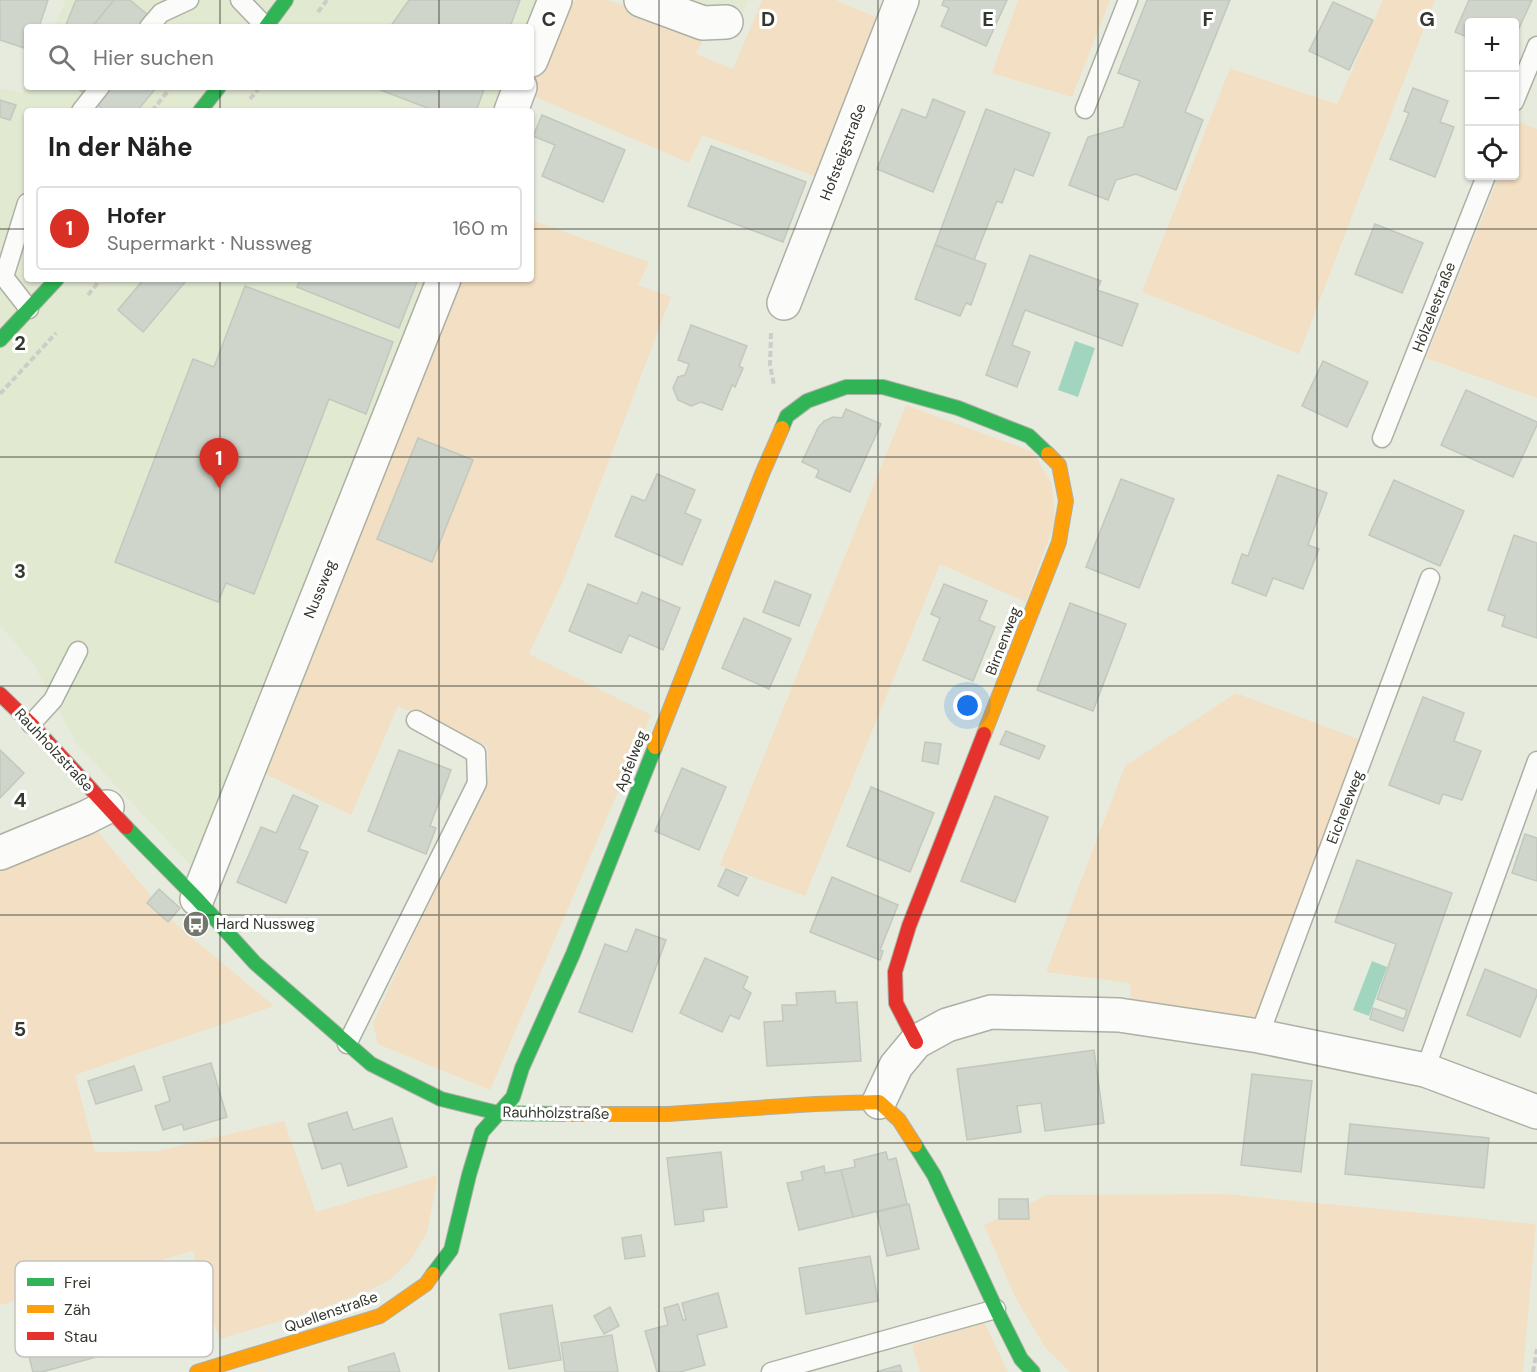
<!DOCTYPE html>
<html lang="de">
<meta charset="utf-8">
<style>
:root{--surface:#fff;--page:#f2f2f2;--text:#222;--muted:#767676;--line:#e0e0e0;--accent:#d93025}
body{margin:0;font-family:"DM Sans",sans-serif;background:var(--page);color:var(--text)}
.controls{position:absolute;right:18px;top:18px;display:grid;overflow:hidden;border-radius:6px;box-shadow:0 2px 4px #0004}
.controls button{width:54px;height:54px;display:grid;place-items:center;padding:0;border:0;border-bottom:2px solid var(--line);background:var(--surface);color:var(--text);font:30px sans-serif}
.you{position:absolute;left:968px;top:706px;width:21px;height:21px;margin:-15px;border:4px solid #fff;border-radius:50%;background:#1a73e8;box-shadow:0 0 0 9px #1a73e833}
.badge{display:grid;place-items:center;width:39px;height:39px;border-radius:50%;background:var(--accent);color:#fff;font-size:20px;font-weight:700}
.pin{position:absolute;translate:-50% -50px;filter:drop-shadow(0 2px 3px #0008)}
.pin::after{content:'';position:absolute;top:32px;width:21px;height:18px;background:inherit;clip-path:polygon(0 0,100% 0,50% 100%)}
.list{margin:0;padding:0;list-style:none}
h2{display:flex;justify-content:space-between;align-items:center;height:78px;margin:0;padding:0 24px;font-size:26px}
h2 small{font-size:20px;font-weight:400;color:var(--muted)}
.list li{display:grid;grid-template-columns:39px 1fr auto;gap:18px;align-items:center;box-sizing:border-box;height:84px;margin:0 12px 12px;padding:0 12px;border:2px solid var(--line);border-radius:6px}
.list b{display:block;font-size:22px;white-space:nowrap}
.list p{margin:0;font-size:20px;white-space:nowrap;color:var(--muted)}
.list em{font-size:20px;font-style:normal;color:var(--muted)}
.icon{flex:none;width:33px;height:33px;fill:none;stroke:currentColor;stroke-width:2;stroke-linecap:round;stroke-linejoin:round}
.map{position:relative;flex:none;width:1537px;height:1372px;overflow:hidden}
.search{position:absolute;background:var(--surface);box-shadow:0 2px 4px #0004;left:24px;top:24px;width:510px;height:66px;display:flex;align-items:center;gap:15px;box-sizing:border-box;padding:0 21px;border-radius:6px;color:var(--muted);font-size:22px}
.panel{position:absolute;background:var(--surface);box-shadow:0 2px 4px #0004;left:24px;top:108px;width:510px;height:174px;border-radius:6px}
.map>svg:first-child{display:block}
.built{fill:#e2e9d1}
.green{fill:#f3dfc3}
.water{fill:#a1d5c0}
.building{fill:#cfd5cb;stroke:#c2c8be;stroke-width:1.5}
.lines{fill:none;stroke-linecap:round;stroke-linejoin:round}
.lane-casing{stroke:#adb0a5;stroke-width:21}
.street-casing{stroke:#adb0a5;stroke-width:36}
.fast-casing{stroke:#adb0a5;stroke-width:16}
.slow-casing{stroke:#adb0a5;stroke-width:16}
.jam-casing{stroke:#adb0a5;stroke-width:16}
.path{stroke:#cccdc8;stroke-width:4;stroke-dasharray:6 3;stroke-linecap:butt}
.lane{stroke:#fbfcfa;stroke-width:18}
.street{stroke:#fbfcfa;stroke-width:33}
.fast{stroke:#30b455;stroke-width:14}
.slow{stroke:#ff9f0a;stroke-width:14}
.jam{stroke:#e5322d;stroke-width:14}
.grid{fill:none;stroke:#34372d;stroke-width:1.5;stroke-opacity:0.55}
.labels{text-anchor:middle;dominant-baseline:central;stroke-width:6;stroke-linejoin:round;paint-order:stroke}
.street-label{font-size:15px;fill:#34372d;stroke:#fff}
.poi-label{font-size:15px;fill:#34372d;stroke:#fff;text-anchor:start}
.key{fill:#fff;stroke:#c2c3c0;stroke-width:1.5}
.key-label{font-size:16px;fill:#34372d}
.grid-label{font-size:20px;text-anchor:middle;font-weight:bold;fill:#34372d;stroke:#fff;stroke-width:6;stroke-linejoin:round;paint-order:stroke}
</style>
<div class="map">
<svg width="1537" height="1372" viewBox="0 0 1537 1372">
<rect width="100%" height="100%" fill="#e7ebde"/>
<g class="built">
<polygon points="66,0 561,0 531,82 531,27 54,27"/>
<polygon points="661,0 748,0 737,27"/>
<polygon points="27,83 27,87 529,87 520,111 27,111 27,279 454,279 255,769 191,866 77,744 34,665 0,625 0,88 22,93"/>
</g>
<g class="green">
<polygon points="577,0 607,0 707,32 696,54 733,69 762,0 836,0 882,20 820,178 702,135 689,163 527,93 557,17 570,3"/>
<polygon points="1018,0 1110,0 1072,97 992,73"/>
<polygon points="1383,0 1435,0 1299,354 1142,292 1230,68 1337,104"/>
<polygon points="1520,122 1537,129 1537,398 1426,358 1499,176 1514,176 1515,136"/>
<polygon points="531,220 649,262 638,285 671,297 564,579 529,654 651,715 490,1090 378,1044 373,1023 489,772 487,746 398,706 351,815 255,769 459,279 531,279"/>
<polygon points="906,405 1033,452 1052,485 1055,521 1026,602 940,564 805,896 720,865"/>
<polygon points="1236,693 1361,740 1260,1021 1131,1000 1130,983 1046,972 1125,766"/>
<polygon points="97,831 171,920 274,1006 75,1075 95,1152 158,1151 284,1121 316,1212 438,1175 427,1233 411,1259 391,1279 368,1291 314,1311 219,1339 193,1251 0,1305 0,869"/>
<polygon points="1224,1194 1536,1224 1523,1372 1070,1372 1045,1347 1015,1297 984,1225 1047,1195"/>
<polygon points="984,1322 1008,1372 920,1372 912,1345"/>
</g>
<g class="water">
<polygon points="1075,341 1095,348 1078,397 1058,390"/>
<polygon points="1372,961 1387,967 1369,1016 1353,1010"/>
</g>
<g class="building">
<polygon points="0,0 48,0 39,27 27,27 27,49 0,40"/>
<polygon points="76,0 114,0 92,27 65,27"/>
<polygon points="114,0 130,0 162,27 92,27"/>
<polygon points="409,0 520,0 510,27 390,27"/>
<polygon points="944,0 1007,0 986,46 941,26 949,8 942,5"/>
<polygon points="1147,0 1230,0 1185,112 1203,120 1176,190 1136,174 1116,180 1108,200 1069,185 1088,137 1123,127 1140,81 1118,73"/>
<polygon points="1469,0 1532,0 1514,39 1514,22 1470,22 1470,38 1455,32"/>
<polygon points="1333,2 1373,20 1349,70 1309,51"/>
<polygon points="76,87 157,87 137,111 105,111"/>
<polygon points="373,87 485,87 476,111 435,111"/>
<polygon points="1413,88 1448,101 1440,122 1454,127 1435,177 1390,159 1409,113 1404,111"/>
<polygon points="933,99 965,112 933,192 877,169 902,109 926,118"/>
<polygon points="0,100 16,105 10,120 0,117"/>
<polygon points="986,109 1050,133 1033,176 1015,169 1002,203 997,201 974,260 935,245"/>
<polygon points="542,115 625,150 603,202 542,176 555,145 533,136"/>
<polygon points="711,146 806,182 783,242 688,206"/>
<polygon points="1375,224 1423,243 1402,293 1355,274"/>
<polygon points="935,245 986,264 971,305 966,303 960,316 915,299"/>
<polygon points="1030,255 1101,281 1097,290 1138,304 1122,346 1025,310 1012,345 1030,352 1017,387 986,375"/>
<polygon points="144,279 185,279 186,281 143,332 118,310"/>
<polygon points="300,279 418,279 399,328 297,287"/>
<polygon points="245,286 393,342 366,414 329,399 254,594 226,583 218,602 115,562 193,359 214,367"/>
<polygon points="691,325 747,346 739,366 743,368 735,387 732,385 722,410 701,402 691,406 678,400 673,388 678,377 685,375 689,364 678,360"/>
<polygon points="1323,361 1368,382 1347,427 1302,406"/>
<polygon points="1466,390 1537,422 1537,425 1513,477 1441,445"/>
<polygon points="846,409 881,424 850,492 816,477 819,470 802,462 818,428 824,421 833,417 842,418"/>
<polygon points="418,438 473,460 432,562 377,539"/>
<polygon points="657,474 695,490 685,513 701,520 682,565 615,536 632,496 645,501"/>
<polygon points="1278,475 1327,493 1308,545 1319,549 1303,589 1273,578 1266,596 1232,583 1242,554 1248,556"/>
<polygon points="1121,479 1174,499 1139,588 1086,567"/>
<polygon points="1394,480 1464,511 1440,566 1369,535"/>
<polygon points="1514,535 1537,543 1537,638 1502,626 1505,616 1488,610"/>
<polygon points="775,581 811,595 799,626 763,612"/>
<polygon points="588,584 637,604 642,592 680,608 663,650 629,635 621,653 569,631"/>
<polygon points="944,584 987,601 979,620 995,627 973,681 923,660 940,618 931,614"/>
<polygon points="1070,603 1126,624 1093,711 1037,690"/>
<polygon points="744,618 791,639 769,689 722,668"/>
<polygon points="1423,697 1464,713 1454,741 1481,751 1462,800 1443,794 1439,804 1389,785"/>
<polygon points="1006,731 1045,746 1039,759 1000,744"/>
<polygon points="925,742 941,744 938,764 922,761"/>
<polygon points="0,750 24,773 0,798"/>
<polygon points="399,750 451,770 430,826 436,828 426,854 368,831"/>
<polygon points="682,768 726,787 699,850 655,831"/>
<polygon points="871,787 934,813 910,872 847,846"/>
<polygon points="293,795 318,806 299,849 308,852 286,903 237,882 261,827 276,833"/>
<polygon points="995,796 1048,817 1015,902 961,881"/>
<polygon points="1525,834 1537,838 1537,881 1512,873"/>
<polygon points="1357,860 1452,893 1403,1031 1370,1019 1373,1008 1404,1019 1407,1010 1377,999 1396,944 1335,922"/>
<polygon points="726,869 747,878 738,896 718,886"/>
<polygon points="832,877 898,905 880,950 883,951 880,960 810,932"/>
<polygon points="159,889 180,908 168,922 147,903"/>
<polygon points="636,929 666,940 632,1032 579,1012 605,944 627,952"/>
<polygon points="705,958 748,977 743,988 751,993 739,1019 730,1015 722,1032 680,1013"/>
<polygon points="1485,969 1537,990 1537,995 1520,1037 1467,1015"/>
<polygon points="835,991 836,1003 857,1002 861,1061 767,1066 764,1022 783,1021 782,1005 797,1005 796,993"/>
<polygon points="1094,1050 1104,1123 1045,1131 1041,1103 1017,1106 1021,1132 967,1140 957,1069"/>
<polygon points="211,1063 227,1117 184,1130 182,1124 163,1130 155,1106 170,1101 163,1077"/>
<polygon points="134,1066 142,1090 96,1104 88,1081"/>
<polygon points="1252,1074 1312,1081 1301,1172 1241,1165"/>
<polygon points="347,1112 353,1130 392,1118 407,1167 348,1186 341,1163 322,1169 308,1124"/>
<polygon points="1350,1124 1489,1138 1484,1188 1345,1174"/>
<polygon points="721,1152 727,1207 703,1210 704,1221 675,1225 667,1158"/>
<polygon points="886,1152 888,1160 896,1158 907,1204 853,1217 841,1170 855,1167 854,1160"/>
<polygon points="824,1166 825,1173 841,1170 853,1217 799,1230 787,1183 803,1180 801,1172"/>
<polygon points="999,1199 1028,1199 1029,1219 999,1219"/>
<polygon points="909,1204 919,1249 887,1256 877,1212"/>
<polygon points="641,1235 645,1256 625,1259 622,1238"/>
<polygon points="870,1256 878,1301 806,1314 799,1268"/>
<polygon points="159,1292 160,1297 172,1294 183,1333 42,1372 33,1372 23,1334 36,1330 35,1325"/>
<polygon points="718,1293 727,1327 697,1335 705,1365 680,1372 657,1372 645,1331 668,1325 664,1308 678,1304 683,1320 686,1320 682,1303"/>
<polygon points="552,1305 561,1360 509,1369 500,1314"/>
<polygon points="610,1307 619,1326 604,1334 594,1316"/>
<polygon points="612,1335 618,1372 565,1372 561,1343"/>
<polygon points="394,1353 400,1372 349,1372 348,1367"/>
<polygon points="900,1365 902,1372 876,1372"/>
</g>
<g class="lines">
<defs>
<g id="lane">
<polyline points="240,0 266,27"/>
<polyline points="149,27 161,13 189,0"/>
<polyline points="1514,102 1537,46"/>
<polyline points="1085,109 1128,0"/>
<polyline points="81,111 100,87"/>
<polyline points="27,203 4,277 29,309"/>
<polyline points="1382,438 1486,176"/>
<polyline points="31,724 53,700 78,651"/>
<polyline points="1259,1036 1430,578"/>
<polyline points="347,1044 477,783 476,753 416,720"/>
<polyline points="1425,1070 1537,761"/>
<polyline points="771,1372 996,1309"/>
</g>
<g id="street">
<polyline points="641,0 703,23 726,22"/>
<polyline points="531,60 555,0"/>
<polyline points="511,111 520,87"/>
<polyline points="784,303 902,0"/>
<polyline points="0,853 85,818 107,807"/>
<polyline points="197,899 444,279"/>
<polyline points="879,1102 896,1066 916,1042 947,1025 991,1012 1119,1015 1259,1036 1425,1070 1537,1112"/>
</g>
<g id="fast">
<polyline points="266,27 286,0"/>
<polyline points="200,111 219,87"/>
<polyline points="0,340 57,279"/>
<polyline points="782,428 787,416 807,401 846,387 883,387 958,408 1029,436 1048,454"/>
<polyline points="126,827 197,899 255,963 371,1064 441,1099 498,1113 563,1114"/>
<polyline points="915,1145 934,1175 996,1309 1021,1359 1033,1372"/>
<polyline points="433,1274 451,1250 469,1175 482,1132 513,1097 522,1068 573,954 655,747"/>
</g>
<g id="slow">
<polyline points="984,734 1059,542 1066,501 1059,465 1048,454"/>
<polyline points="655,747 762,474 782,428"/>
<polyline points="563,1114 668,1114 815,1104 879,1102 899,1120 915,1145"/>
<polyline points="197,1372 380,1316 426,1284 433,1274"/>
</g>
<g id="jam">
<polyline points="0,694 31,724 126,827"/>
<polyline points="916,1042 896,1003 895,972 909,926 984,734"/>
</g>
</defs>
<use href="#lane" class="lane-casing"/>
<use href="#street" class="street-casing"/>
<use href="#fast" class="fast-casing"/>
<use href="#slow" class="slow-casing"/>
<use href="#jam" class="jam-casing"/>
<g class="path">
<polyline points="318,12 327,0"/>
<polyline points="250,99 260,87"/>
<polyline points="152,111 171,87"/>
<polyline points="88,295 101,279"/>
<polyline points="771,333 770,365 774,385"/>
<polyline points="0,394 56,333"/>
<polyline points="1533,1372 1537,1349"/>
</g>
<use href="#lane" class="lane"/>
<use href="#street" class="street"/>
<use href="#fast" class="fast"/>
<use href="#slow" class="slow"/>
<use href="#jam" class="jam"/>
</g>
<path class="grid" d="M220,0v27M439,0v27M659,0v1372M878,0v1372M1098,0v1372M1317,0v1372M220,87v24M439,87v24M0,229h27M531,229h1006M220,279v1093M439,279v1093M0,457h1537M0,686h1537M0,915h1537M0,1143h1537"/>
<defs>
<symbol id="bus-disc" viewBox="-11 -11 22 22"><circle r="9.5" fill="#73766b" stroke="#fff"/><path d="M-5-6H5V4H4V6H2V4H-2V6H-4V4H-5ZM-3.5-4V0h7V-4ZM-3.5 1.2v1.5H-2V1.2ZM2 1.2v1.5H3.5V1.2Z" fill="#fff"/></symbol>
</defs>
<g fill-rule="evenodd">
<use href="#bus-disc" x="181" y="909" width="30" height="30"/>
</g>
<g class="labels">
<g class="street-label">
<text transform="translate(843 152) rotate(-69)">Hofsteigstraße</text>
<text transform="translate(1434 307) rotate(-69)">Hölzelestraße</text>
<text transform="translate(320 589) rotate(-68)">Nussweg</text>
<text transform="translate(1003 641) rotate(-69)">Birnenweg</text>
<text transform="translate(54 750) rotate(47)">Rauhholzstraße</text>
<text transform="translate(631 761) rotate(-69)">Apfelweg</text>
<text transform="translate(1345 807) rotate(-69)">Eicheleweg</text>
<text transform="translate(556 1113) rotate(1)">Rauhholzstraße</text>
<text transform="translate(331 1312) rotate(-19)">Quellenstraße</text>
</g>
<g class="poi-label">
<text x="216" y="924">Hard Nussweg</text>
</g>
</g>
<rect x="15" y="1261" width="198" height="96" rx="9" class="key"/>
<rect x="27" y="1278" width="27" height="8" fill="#30b455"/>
<rect x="27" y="1305" width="27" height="8" fill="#ff9f0a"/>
<rect x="27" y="1332" width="27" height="8" fill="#e5322d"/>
<g class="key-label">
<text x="64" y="1288">Frei</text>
<text x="64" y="1315">Zäh</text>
<text x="64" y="1342">Stau</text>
</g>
<g class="grid-label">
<text x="549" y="26">C</text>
<text x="768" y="26">D</text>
<text x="988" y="26">E</text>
<text x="1208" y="26">F</text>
<text x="1427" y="26">G</text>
<text x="20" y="350">2</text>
<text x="20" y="578">3</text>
<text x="20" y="807">4</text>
<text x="20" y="1036">5</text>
</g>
</svg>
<div class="controls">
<button>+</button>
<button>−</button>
<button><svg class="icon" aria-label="locate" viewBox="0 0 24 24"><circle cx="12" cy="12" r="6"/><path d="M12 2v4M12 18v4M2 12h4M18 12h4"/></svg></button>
</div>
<div class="you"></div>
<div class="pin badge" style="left:219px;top:488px">1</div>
<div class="search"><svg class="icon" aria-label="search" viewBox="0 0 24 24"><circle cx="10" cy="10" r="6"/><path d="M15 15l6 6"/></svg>Hier suchen</div>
<section class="panel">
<h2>In der Nähe<small></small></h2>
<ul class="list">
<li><span class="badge">1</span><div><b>Hofer</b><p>Supermarkt · Nussweg</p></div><em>160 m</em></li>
</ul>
</section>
</div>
